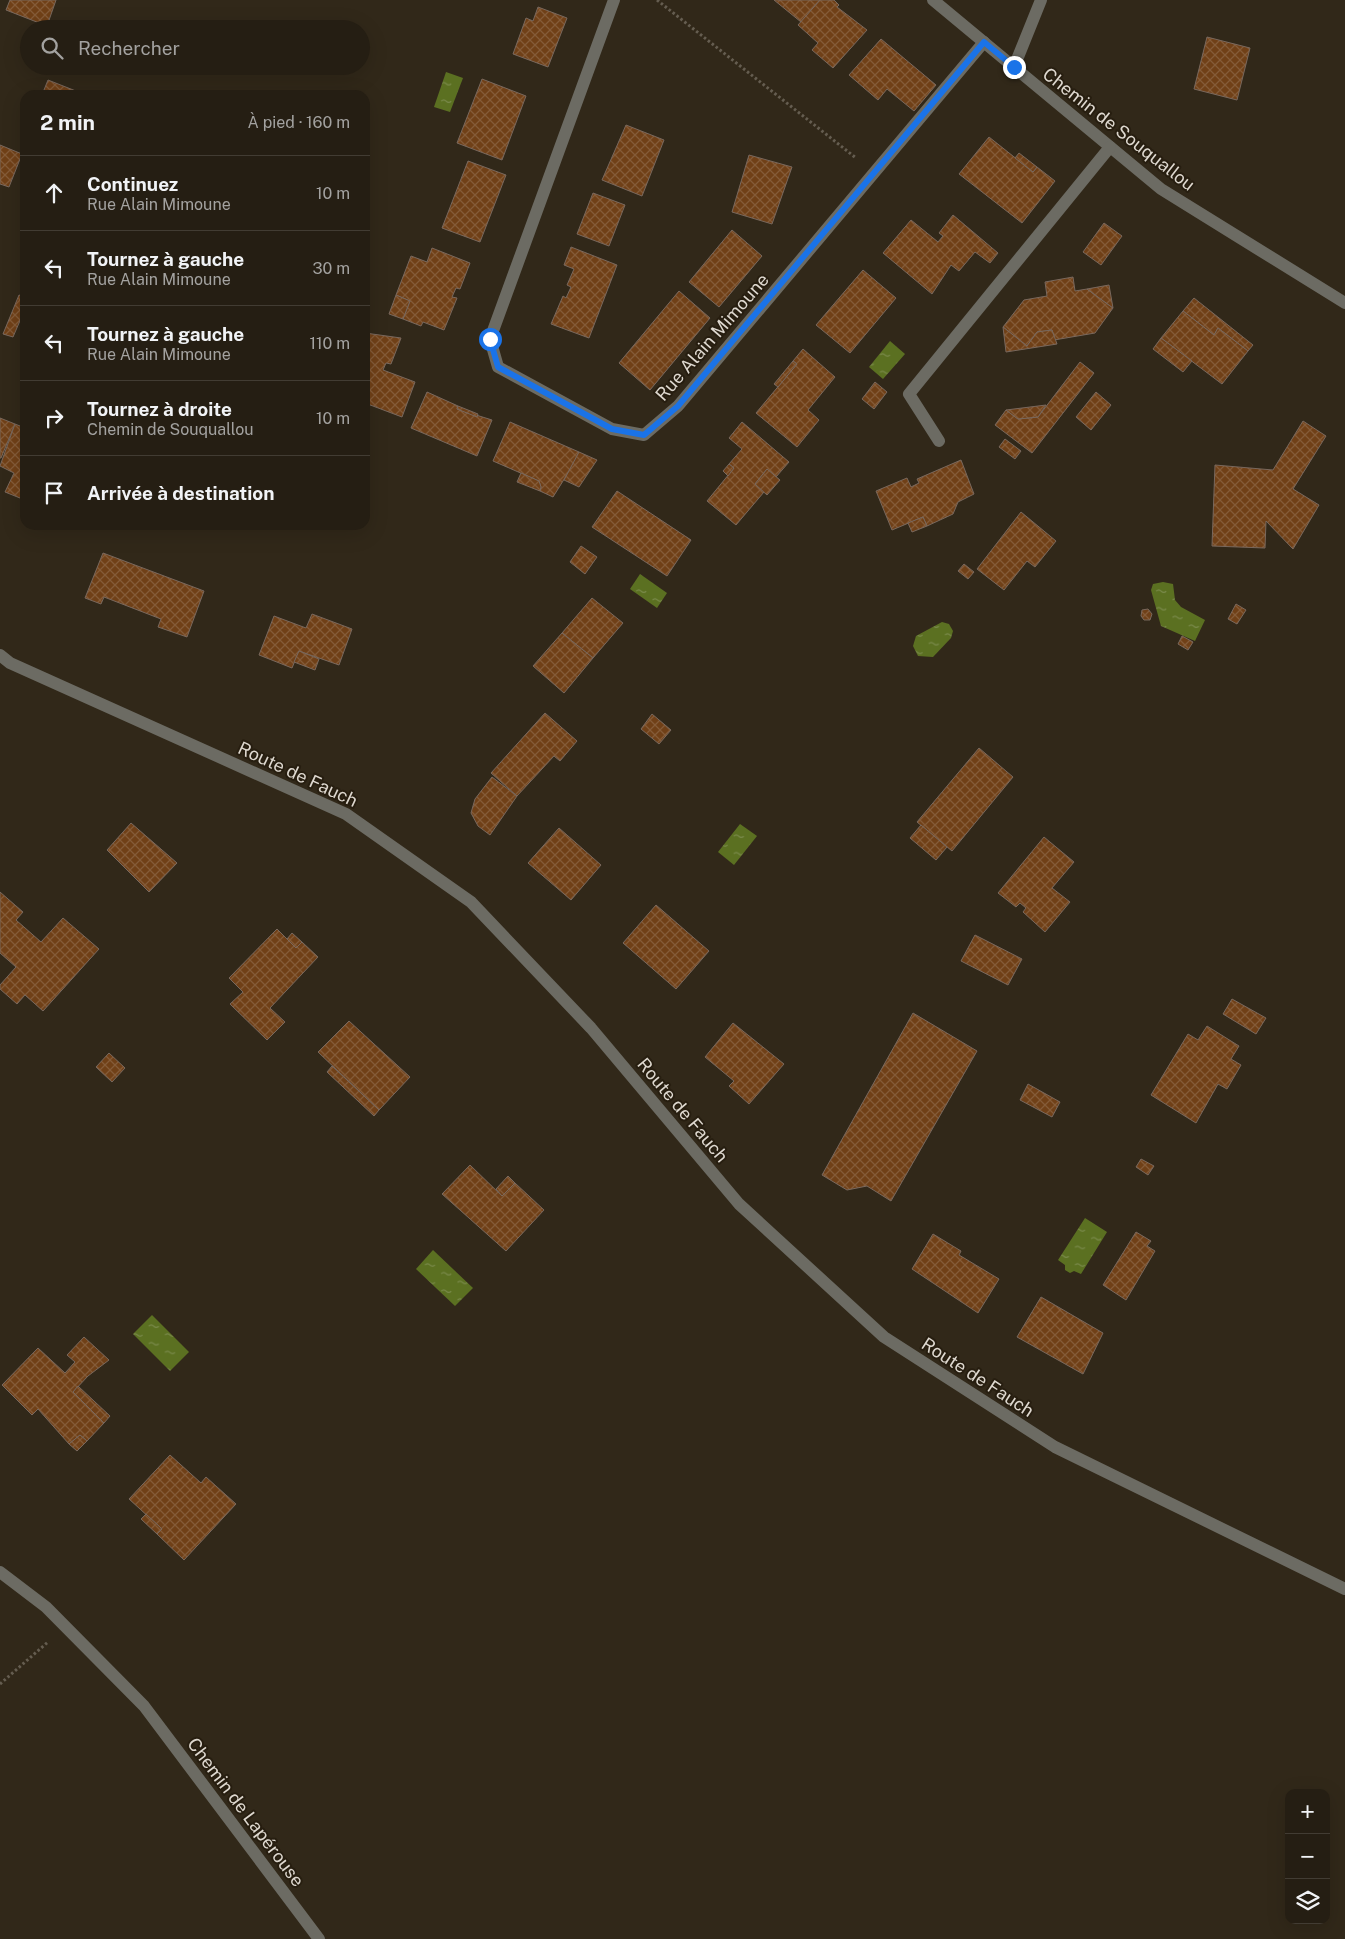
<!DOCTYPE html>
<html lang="fr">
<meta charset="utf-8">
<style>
:root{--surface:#251e13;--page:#312b21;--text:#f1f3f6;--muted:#a3a2a0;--line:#423c33}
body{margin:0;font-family:"Public Sans",sans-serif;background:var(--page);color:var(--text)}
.controls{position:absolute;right:15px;bottom:15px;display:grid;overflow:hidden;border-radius:10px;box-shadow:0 5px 20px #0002}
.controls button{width:45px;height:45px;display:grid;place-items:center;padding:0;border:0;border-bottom:1px solid var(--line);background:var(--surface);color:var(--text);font:25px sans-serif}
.stop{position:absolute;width:15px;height:15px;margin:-11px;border:4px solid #1a73e8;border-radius:50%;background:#fff}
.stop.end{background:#1a73e8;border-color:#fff;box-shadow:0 1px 5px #0008}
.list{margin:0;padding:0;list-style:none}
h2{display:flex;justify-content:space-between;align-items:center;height:65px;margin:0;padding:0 20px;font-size:21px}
h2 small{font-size:16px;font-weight:400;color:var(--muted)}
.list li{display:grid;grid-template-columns:32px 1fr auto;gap:15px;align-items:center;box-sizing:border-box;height:75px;padding:0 20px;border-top:1px solid var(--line)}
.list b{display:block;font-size:19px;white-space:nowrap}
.list p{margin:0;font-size:16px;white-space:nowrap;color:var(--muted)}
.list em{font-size:16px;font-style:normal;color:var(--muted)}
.icon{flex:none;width:28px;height:28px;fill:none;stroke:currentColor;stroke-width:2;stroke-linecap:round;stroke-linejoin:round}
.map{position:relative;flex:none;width:1345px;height:1939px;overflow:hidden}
.search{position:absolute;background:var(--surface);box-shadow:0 5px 20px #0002;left:20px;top:20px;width:350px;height:55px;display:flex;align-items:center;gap:12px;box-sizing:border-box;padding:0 18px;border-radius:28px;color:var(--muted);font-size:19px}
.panel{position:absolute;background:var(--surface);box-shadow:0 5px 20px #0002;left:20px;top:90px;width:350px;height:440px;border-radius:15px}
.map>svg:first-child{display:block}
.water{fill:url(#water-ripples)}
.building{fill:url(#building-cross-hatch);stroke:#79685d}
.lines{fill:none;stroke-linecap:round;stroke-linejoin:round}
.path{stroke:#655d50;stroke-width:3;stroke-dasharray:2.5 2.5;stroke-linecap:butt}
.minor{stroke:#6c6b63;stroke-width:12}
.route{stroke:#1a73e8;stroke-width:6}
.labels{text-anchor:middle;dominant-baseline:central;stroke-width:4;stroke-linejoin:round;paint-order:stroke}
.street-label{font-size:18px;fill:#ded8cf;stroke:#271e10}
</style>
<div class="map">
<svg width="1345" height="1939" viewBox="0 0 1345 1939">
<defs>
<pattern id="water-ripples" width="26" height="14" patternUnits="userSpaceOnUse" patternTransform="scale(1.25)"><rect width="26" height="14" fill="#5b7021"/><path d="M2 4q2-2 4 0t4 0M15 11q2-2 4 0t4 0" fill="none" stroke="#7a8a4b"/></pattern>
<pattern id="building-cross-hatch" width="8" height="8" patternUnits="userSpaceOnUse" patternTransform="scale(1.25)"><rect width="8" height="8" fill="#704017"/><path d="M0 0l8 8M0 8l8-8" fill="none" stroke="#845b38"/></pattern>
</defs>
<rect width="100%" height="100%" fill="#312819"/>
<g class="water">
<polygon points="446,72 463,78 450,112 434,107"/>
<polygon points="890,341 905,354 883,379 869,367"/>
<polygon points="640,574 667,593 657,608 630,589"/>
<polygon points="1163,582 1173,584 1175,600 1181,607 1205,620 1195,641 1161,626 1151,590 1153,584"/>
<polygon points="942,622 949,624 953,631 951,638 933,657 918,656 913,646 916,636"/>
<polygon points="740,824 757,836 734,865 718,852"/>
<polygon points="1085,1218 1107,1232 1081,1274 1074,1271 1070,1273 1065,1270 1065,1265 1058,1260"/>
<polygon points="433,1250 473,1288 455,1306 416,1269"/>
<polygon points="152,1315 189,1352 170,1371 133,1334"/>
</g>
<g class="building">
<polygon points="10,0 56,0 47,26 6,10"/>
<polygon points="774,0 820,0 801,22"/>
<polygon points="820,0 834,0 839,5 837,7 867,30 833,68 812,50 818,43 798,25"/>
<polygon points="538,7 567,18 548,67 513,54 526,18 533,21"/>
<polygon points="1207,37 1250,48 1237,100 1194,89"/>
<polygon points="881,39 936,85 914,111 887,89 878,100 849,75"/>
<polygon points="482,79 526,96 502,160 457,143"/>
<polygon points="48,80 86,95 42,95"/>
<polygon points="626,125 664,140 642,196 602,180"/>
<polygon points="989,137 1033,172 1037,167 1055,181 1022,223 959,174"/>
<polygon points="0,145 22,154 9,187 0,184"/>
<polygon points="1019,153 1037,167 1033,172 1015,158"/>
<polygon points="749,155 792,167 772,224 732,212"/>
<polygon points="468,161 506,175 480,242 442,228"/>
<polygon points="593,193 625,205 609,246 577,234"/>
<polygon points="953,215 998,253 990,263 975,252 959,271 951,265 932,294 883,253 911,220 938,242 943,236 939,233"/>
<polygon points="1104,223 1122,236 1101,265 1083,252"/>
<polygon points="732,230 762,256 719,307 689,282"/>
<polygon points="571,247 617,265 589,338 551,324 563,296 566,298 571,287 567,285 574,269 564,265"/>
<polygon points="432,248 470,263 460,289 456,288 452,297 457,298 444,330 423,322 421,326 403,319 410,301 396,295 411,256 427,262"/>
<polygon points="863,270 896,298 850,353 816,325"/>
<polygon points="1073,277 1075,291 1087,289 1113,308 1095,333 1054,340 1052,330 1037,332 1027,346 1003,327 1024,300 1047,296 1045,282"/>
<polygon points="1109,285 1113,308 1087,289"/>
<polygon points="679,291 710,318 650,390 619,363"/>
<polygon points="19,295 25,297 25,309 13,337 3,334"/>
<polygon points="396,295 410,301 403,319 389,314"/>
<polygon points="1194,298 1253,345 1248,351 1218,328 1214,335 1183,311"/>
<polygon points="1183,311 1214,335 1218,328 1248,351 1222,384 1161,338"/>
<polygon points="1003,327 1027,346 1037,332 1052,330 1057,344 1006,352"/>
<polygon points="365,333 401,338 391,364 386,363 383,370 415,382 402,417 365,403"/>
<polygon points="1161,338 1192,361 1183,372 1153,349"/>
<polygon points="803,349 835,377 808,410 819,420 797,447 756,413 797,364 793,361"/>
<polygon points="793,361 797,364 778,387 774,384"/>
<polygon points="1080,362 1094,373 1032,453 995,425 1006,410 1018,419 1038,417"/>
<polygon points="875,382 887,392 874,409 862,399"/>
<polygon points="427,392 458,406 457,409 492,420 477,456 411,428"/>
<polygon points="1096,392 1111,405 1091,430 1076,417"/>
<polygon points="1046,405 1038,417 1018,419 1006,410"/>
<polygon points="458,406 478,414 477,417 457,409"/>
<polygon points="0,418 15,424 1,458 0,458"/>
<polygon points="1303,421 1326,436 1293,489 1319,505 1293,549 1266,521 1265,548 1212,546 1215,465 1273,470"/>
<polygon points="510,422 579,452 573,465 553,497 540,491 541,487 539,481 493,461"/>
<polygon points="742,422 789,462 776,477 767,469 755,484 764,492 736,525 707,501 734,468 729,464 742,449 729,438"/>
<polygon points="15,424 25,428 25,500 5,492 14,473 0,466"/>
<polygon points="1005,439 1021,451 1015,459 999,447"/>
<polygon points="579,452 597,460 579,487 564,480"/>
<polygon points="961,460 974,494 958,502 953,514 927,526 923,517 892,530 876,491 907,478 911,487 919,483 917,479"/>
<polygon points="729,464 734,468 728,476 723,471"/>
<polygon points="767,469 780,480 767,495 755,484"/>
<polygon points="521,473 539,481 541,487 540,491 517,482"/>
<polygon points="617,491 691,540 667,576 592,527"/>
<polygon points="1021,512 1056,541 1035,567 1027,561 1004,590 977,569"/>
<polygon points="923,517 927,526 912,532 908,523"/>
<polygon points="581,546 597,557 585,574 570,562"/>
<polygon points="103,553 204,591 187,637 158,627 161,619 104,597 101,604 85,598"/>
<polygon points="964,564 974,572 968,579 958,571"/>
<polygon points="592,598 623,623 593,658 562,633"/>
<polygon points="1236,604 1246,610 1237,624 1228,619"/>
<polygon points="1148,609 1152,614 1150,620 1144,620 1141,616 1142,610"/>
<polygon points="312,614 352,629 339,665 299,651 292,668 259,655 274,616 306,628"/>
<polygon points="562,633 593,658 564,693 533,666"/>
<polygon points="1182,636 1193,642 1188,650 1178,644"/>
<polygon points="299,651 319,659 315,670 294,662"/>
<polygon points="545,713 577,741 560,761 554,756 517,796 491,773"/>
<polygon points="652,714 671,730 659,744 641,729"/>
<polygon points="979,748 1013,777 952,851 917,822"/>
<polygon points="492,777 517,796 490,835 478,826 471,813 475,799"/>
<polygon points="131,823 177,863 149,892 107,850"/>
<polygon points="921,825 947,847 936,860 910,838"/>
<polygon points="559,828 601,865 571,900 528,863"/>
<polygon points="1044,837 1074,862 1052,888 1070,902 1045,932 1023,912 1026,908 1020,903 1016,907 998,893"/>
<polygon points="0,892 23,912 16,920 41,942 63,918 99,949 43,1011 25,995 17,1004 0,989 0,985 16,967 0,953"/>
<polygon points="656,905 709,951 676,989 623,943"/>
<polygon points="277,929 296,948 302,942 318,957 270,1008 285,1022 267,1040 230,1004 243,992 229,978"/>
<polygon points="292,933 302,942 296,948 287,939"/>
<polygon points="975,935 1022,959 1008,985 961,961"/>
<polygon points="1232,999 1266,1018 1256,1034 1223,1014"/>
<polygon points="913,1013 977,1051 891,1201 867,1186 847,1190 822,1175"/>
<polygon points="349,1021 410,1077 379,1110 318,1052"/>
<polygon points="733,1023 784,1064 749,1104 729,1086 734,1081 705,1057"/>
<polygon points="1207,1026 1239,1046 1231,1059 1241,1065 1227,1089 1218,1084 1196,1123 1151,1095 1188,1034 1198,1040"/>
<polygon points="109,1053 125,1068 112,1082 96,1067"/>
<polygon points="332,1066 379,1110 374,1116 327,1072"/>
<polygon points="1028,1084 1060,1102 1052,1117 1020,1100"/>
<polygon points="1141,1159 1154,1166 1148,1175 1136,1167"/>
<polygon points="470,1165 502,1196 515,1183 544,1210 506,1251 442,1194"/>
<polygon points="508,1176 515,1183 502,1196 496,1189"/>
<polygon points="1136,1232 1151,1241 1147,1246 1155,1251 1126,1300 1103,1285"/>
<polygon points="933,1234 961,1251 959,1255 999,1279 978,1313 912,1269"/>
<polygon points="1041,1297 1103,1333 1083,1374 1017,1337"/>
<polygon points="84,1337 109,1360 88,1376 73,1392 104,1423 87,1441 80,1435 69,1444 38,1409 32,1415 2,1385 38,1348 65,1373 75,1362 67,1355"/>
<polygon points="78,1386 110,1416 104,1423 73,1392"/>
<polygon points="80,1435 87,1441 77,1451 69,1444"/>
<polygon points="170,1455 201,1483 206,1477 236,1504 184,1560 157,1534 162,1529 129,1499"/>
<polygon points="146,1514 162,1529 157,1534 141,1519"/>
</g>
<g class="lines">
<g class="path">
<polyline points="657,0 856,158"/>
<polyline points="0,1684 48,1642"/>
</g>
<g class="minor">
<polyline points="614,0 490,339 498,367 612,429 644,435 678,406 984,42"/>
<polyline points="933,0 1161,189 1345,303"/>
<polyline points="1014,67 1041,0"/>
<polyline points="939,441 909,394 1110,147"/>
<polyline points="0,655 10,663 346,814 471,902 591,1028 739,1204 884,1337 1055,1447 1345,1589"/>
<polyline points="0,1572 46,1607 144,1706 319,1939"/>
</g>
</g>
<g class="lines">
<polyline class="route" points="490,339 498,367 612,429 644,435 678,406 984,42 1014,67"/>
</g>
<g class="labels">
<g class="street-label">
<text transform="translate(1119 129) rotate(38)">Chemin de Souquallou</text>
<text transform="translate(712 337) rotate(-49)">Rue Alain Mimoune</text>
<text transform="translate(298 774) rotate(25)">Route de Fauch</text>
<text transform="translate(683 1110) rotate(50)">Route de Fauch</text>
<text transform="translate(978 1377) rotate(33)">Route de Fauch</text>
<text transform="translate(246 1812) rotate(53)">Chemin de Lapérouse</text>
</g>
</g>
</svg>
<div class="controls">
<button>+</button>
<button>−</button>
<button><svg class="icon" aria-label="layers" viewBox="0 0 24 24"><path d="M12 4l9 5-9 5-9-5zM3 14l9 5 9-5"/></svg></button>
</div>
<div class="stop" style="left:490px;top:339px"></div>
<div class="stop end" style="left:1014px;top:67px"></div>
<div class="search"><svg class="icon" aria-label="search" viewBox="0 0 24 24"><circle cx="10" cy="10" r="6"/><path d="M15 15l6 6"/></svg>Rechercher</div>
<section class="panel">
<h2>2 min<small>À pied · 160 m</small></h2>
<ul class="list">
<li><svg class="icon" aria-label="ahead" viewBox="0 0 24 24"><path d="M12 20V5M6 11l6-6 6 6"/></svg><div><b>Continuez</b><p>Rue Alain Mimoune</p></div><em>10 m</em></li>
<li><svg class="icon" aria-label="left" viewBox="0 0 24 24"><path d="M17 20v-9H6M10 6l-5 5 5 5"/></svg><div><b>Tournez à gauche</b><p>Rue Alain Mimoune</p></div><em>30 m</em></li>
<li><svg class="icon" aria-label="left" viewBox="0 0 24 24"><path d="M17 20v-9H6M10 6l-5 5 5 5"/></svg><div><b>Tournez à gauche</b><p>Rue Alain Mimoune</p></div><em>110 m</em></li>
<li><svg class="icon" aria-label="right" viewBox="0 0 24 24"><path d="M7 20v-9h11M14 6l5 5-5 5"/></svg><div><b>Tournez à droite</b><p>Chemin de Souquallou</p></div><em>10 m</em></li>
<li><svg class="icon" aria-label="arrive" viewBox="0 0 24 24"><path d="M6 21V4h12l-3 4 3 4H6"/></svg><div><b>Arrivée à destination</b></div></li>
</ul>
</section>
</div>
